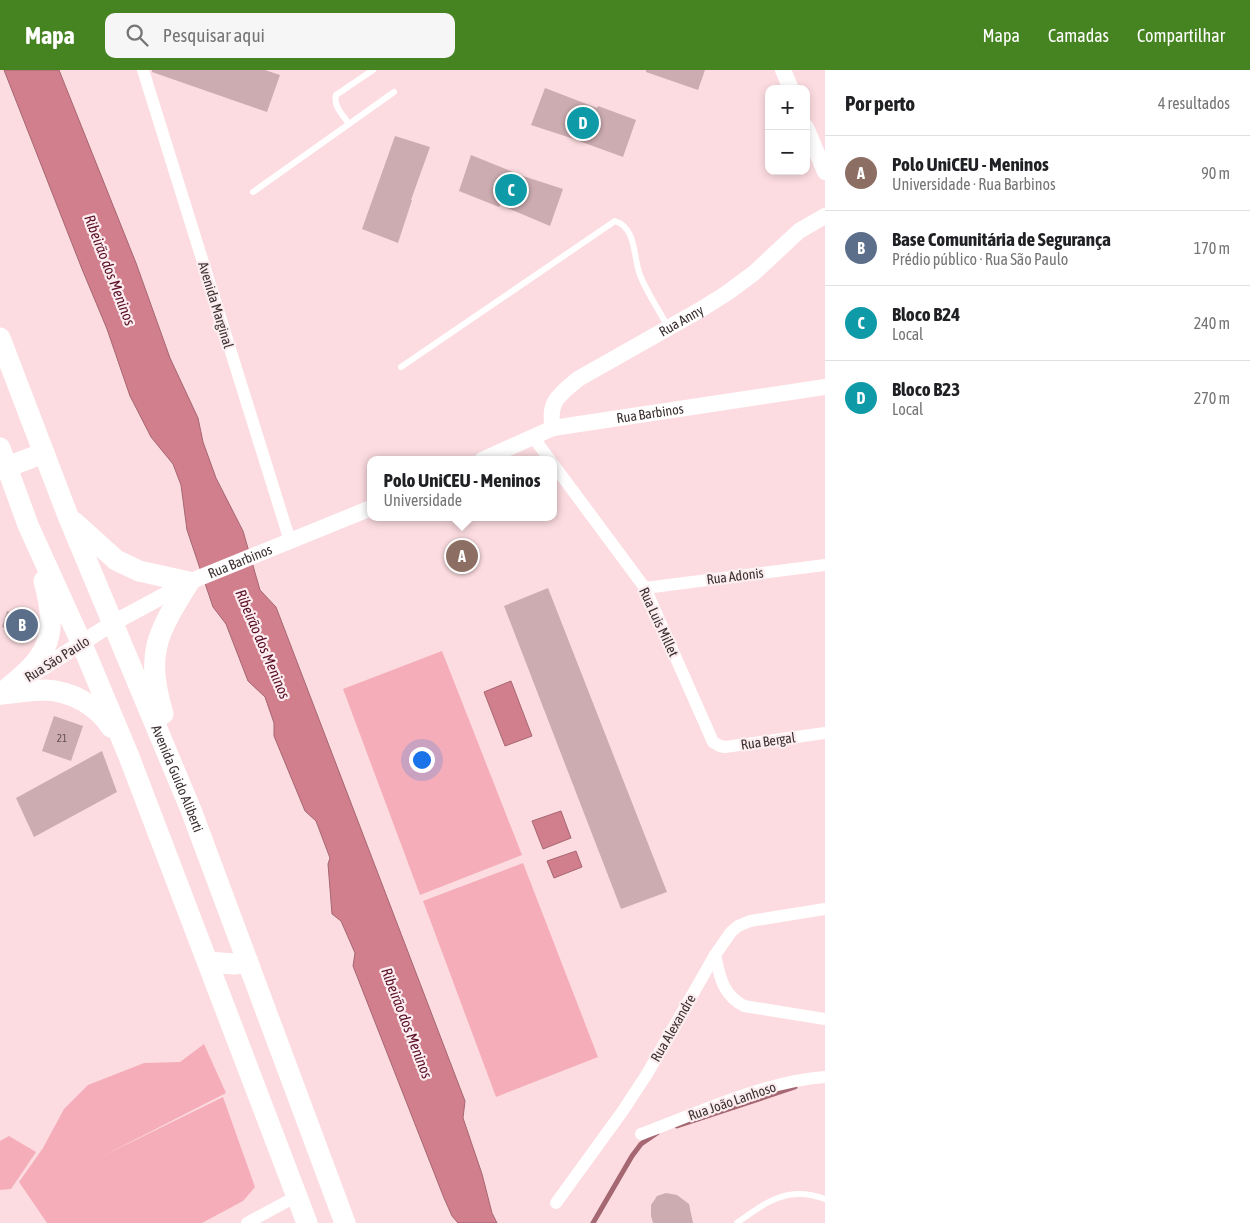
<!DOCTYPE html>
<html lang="pt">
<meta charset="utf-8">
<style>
:root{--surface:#fff;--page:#f6f6f6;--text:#202124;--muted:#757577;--line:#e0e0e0;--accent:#468321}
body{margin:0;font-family:"Asap Condensed",sans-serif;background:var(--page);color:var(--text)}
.controls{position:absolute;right:15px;top:15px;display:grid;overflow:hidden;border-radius:10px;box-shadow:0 2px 8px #0003}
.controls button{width:45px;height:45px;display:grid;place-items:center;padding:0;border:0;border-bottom:1px solid var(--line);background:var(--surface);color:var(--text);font:25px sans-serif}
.you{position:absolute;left:421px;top:689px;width:18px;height:18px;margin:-12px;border:4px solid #fff;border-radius:50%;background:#1a73e8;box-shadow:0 0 0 8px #1a73e833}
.badge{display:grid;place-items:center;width:32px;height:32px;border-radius:50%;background:var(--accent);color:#fff;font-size:16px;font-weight:700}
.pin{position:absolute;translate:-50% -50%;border:2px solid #fff;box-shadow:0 1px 5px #0006}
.popup{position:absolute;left:367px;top:386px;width:190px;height:65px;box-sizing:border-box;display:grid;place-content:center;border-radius:10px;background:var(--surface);filter:drop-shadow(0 1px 4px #0005);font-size:16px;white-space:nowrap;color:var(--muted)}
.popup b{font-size:19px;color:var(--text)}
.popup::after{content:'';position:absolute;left:50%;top:100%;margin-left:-10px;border:10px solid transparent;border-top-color:var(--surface)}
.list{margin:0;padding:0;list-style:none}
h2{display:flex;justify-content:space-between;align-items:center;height:65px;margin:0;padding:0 20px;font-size:21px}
h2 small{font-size:16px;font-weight:400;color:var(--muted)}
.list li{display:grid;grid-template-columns:32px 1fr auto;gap:15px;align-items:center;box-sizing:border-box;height:75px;padding:0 20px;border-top:1px solid var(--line)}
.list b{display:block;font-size:19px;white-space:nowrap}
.list p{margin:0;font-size:16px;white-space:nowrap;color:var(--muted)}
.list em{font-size:16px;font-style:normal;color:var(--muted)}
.icon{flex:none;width:28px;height:28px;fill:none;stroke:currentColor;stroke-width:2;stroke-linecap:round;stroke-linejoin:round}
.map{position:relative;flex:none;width:825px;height:1153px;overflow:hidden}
header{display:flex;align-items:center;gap:30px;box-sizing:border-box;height:70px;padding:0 25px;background:var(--accent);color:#fff}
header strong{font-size:24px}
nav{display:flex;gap:28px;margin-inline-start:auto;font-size:18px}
.search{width:350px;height:45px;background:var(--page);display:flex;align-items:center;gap:12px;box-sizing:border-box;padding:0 18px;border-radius:10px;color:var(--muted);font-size:19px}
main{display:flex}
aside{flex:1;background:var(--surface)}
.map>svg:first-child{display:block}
.green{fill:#f5aeb9}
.water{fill:#d17e8d;stroke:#a56772}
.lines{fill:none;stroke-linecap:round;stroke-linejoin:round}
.stream{stroke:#a56772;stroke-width:5}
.building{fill:#ccacb1}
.service{stroke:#fff;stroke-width:6}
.minor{stroke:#fff;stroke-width:12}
.tertiary{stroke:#fff;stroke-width:16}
.primary{stroke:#fff;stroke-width:21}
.labels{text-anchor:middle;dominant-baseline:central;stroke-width:4.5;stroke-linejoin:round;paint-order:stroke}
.number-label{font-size:11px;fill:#615052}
.street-label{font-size:14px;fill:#3d3132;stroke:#fceef0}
.water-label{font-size:15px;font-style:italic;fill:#5a0e26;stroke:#fceef0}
</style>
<header>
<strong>Mapa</strong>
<div class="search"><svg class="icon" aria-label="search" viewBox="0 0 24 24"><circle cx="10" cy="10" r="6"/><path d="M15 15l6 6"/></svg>Pesquisar aqui</div>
<nav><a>Mapa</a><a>Camadas</a><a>Compartilhar</a></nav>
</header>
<main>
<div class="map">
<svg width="825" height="1153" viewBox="0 0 825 1153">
<rect width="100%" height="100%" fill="#fcdce0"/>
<g class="green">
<polygon points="442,581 522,785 420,825 343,619"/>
<polygon points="523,793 598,987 496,1027 423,831"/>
<polygon points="204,974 226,1023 103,1086 223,1027 255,1117 243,1131 202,1153 47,1153 19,1112 43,1078 64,1039 88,1015 144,993 180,992"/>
<polygon points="9,1066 36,1082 11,1119 0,1120 0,1071"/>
</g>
<g class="water">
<polygon points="4,0 59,0 136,193 170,288 198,348 203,372 216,408 243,461 260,520 276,537 465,1031 463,1048 482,1104 492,1143 497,1153 458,1153 452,1146 444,1128 353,896 355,883 341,851 332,844 328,794 330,788 316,751 305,741 274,666 274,653 265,627 248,611 226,554 213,537 187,460 181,415 173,394 151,367 130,326 107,259 82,199"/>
<polygon points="511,611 532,666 505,676 484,622"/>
<polygon points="561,741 571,768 543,779 532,751"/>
<polygon points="576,781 582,797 554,808 547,791"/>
</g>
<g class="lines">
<g class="stream">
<polyline points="677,1056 795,1017"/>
<polyline points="593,1153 632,1086 641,1074 657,1063"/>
</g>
</g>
<g class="building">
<polygon points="152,0 265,0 280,5 267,42 152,2"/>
<polygon points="646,0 705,0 698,20 646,2"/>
<polygon points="545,18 597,38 598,36 636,50 623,87 571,68 531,55"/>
<polygon points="395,66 430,77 411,130 412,130 398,173 362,159"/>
<polygon points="471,85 523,106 563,119 550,156 500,135 499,137 459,121"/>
<polygon points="548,518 667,822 621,839 504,536"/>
<polygon points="7,541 38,552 35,567 2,557"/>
<polygon points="54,646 83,656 71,691 42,681"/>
<polygon points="102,681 117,722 34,767 16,728"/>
<polygon points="666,1123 677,1125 689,1134 693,1153 653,1153 651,1146 651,1135 657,1126"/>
</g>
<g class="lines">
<g class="service">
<polyline points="349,54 394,22"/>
<path d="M253,122l96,-68c-6,-9 -16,-18 -13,-29l37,-25"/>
<path d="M401,297l214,-146c22,7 18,37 25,54 7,18 19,35 28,52"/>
<path d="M737,1153c29,-21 51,-38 88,-24"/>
</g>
<g class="minor">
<polyline points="143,0 290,471"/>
<polyline points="533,367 550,390"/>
<polyline points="553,394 645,518 713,672 720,676 725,677 825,663"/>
<polyline points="645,518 825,495"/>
<path d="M715,885c5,23 8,40 29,51l81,13"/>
<path d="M641,1064c57,-21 124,-53 184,-57"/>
<polyline points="556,1133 622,1042 647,1004 715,885 731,862 738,856 750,851 825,839"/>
<polyline points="247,1153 297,1126"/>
</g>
<g class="tertiary">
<polyline points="783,0 791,19"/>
<polyline points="806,57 825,102"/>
<path id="s1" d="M553,358c-6,-26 7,-34 25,-49l122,-69 27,-17 27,-20 45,-42 26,-15"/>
<path id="s2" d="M482,390l71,-32 272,-41"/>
<path id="s3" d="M28,607l85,-54 76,-41 182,-74"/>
</g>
<g class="primary">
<path id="s4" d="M0,268l68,178 123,294 154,413"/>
<polyline points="0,378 28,455 81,572 128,684 307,1153"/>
<polyline points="7,397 44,383"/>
<path d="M74,452l42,38 23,11 50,11c-32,52 -44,70 -26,132"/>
<path d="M1,624c12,-11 28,-22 37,-35 18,-23 13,-53 6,-78"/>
<path d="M1,624c15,-1 29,-4 44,-4 26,1 52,15 66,37"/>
<polyline points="208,892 234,894 248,892"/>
</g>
</g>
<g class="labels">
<g class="number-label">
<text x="62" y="668">21</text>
</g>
<g class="street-label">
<text transform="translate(216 235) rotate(73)">Avenida Marginal</text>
<text stroke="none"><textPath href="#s1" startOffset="178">Rua Anny</textPath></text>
<text stroke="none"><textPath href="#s2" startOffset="176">Rua Barbinos</textPath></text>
<text stroke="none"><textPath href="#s3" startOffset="242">Rua Barbinos</textPath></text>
<text transform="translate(735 506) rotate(-7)">Rua Adonis</text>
<text transform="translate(659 552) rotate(65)">Rua Luis Millet</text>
<text transform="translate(57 589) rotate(-32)">Rua São Paulo</text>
<text transform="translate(768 671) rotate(-8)">Rua Bergal</text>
<text stroke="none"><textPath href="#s4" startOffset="475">Avenida Guido Aliberti</textPath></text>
<text transform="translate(673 958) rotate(-60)">Rua Alexandre</text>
<text transform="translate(732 1031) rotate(-19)">Rua João Lanhoso</text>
</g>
<g class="water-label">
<text transform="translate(110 200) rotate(69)">Ribeirão dos Meninos</text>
<text transform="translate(263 574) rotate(67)">Ribeirão dos Meninos</text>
<text transform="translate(407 953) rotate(69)">Ribeirão dos Meninos</text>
</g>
</g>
</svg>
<div class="controls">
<button>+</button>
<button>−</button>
</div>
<div class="you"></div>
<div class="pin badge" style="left:462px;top:486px;background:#8d6e63">A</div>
<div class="popup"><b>Polo UniCEU - Meninos</b>Universidade</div>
<div class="pin badge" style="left:22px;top:555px;background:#5c6f8a">B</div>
<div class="pin badge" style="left:511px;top:120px;background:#0f9aa8">C</div>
<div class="pin badge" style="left:583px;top:53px;background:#0f9aa8">D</div>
</div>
<aside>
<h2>Por perto<small>4 resultados</small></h2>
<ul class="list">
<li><span class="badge" style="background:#8d6e63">A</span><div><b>Polo UniCEU - Meninos</b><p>Universidade · Rua Barbinos</p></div><em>90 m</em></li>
<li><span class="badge" style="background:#5c6f8a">B</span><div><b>Base Comunitária de Segurança</b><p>Prédio público · Rua São Paulo</p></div><em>170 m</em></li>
<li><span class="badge" style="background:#0f9aa8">C</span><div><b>Bloco B24</b><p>Local</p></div><em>240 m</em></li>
<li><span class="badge" style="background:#0f9aa8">D</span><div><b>Bloco B23</b><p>Local</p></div><em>270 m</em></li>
</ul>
</aside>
</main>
